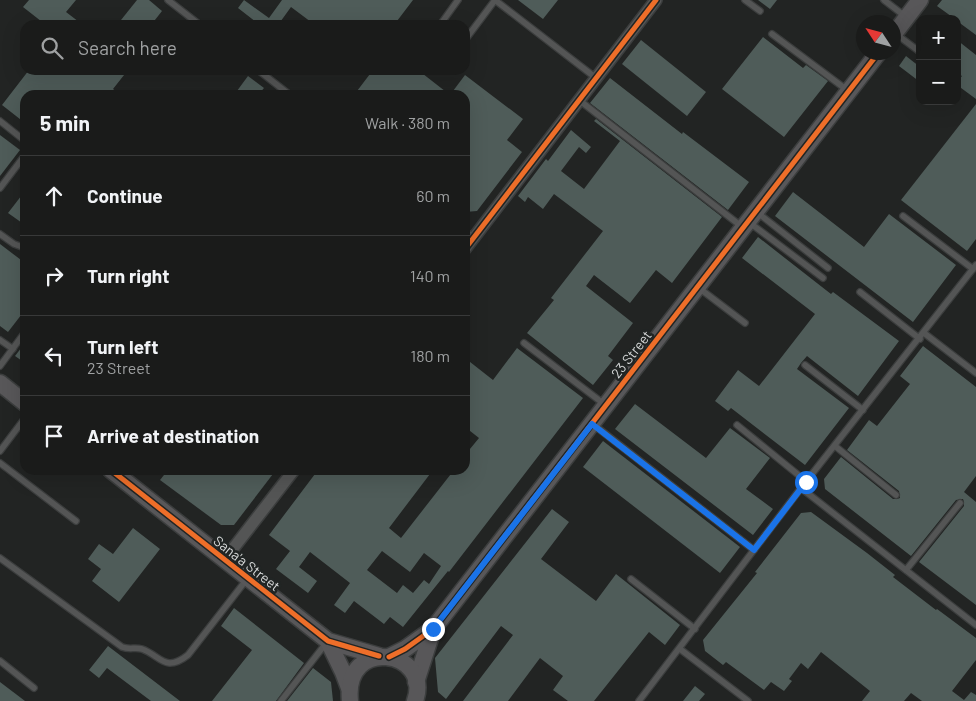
<!DOCTYPE html>
<meta charset="utf-8">
<style>
:root{--surface:#1a1b1a;--page:#272827;--text:#f1f3f6;--muted:#9fa1a2;--line:#383939}
body{margin:0;font-family:Barlow,sans-serif;background:var(--page);color:var(--text)}
.controls{position:absolute;right:15px;top:15px;display:grid;overflow:hidden;border-radius:10px;box-shadow:0 5px 20px #0002}
.controls button{width:45px;height:45px;display:grid;place-items:center;padding:0;border:0;border-bottom:1px solid var(--line);background:var(--surface);color:var(--text);font:25px sans-serif}
.compass{position:absolute;left:856px;top:15px;width:45px;height:45px;border-radius:50%;background:var(--surface);box-shadow:0 5px 20px #0002;rotate:306deg}
.stop{position:absolute;width:15px;height:15px;margin:-11px;border:4px solid #1a73e8;border-radius:50%;background:#fff}
.stop.end{background:#1a73e8;border-color:#fff;box-shadow:0 1px 5px #0008}
.list{margin:0;padding:0;list-style:none}
h2{display:flex;justify-content:space-between;align-items:center;height:65px;margin:0;padding:0 20px;font-size:21px}
h2 small{font-size:16px;font-weight:400;color:var(--muted)}
.list li{display:grid;grid-template-columns:32px 1fr auto;gap:15px;align-items:center;box-sizing:border-box;height:80px;padding:0 20px;border-top:1px solid var(--line)}
.list b{display:block;font-size:19px;white-space:nowrap}
.list p{margin:0;font-size:16px;white-space:nowrap;color:var(--muted)}
.list em{font-size:16px;font-style:normal;color:var(--muted)}
.icon{flex:none;width:28px;height:28px;fill:none;stroke:currentColor;stroke-width:2;stroke-linecap:round;stroke-linejoin:round}
.map{position:relative;flex:none;width:976px;height:701px;overflow:hidden}
.search{position:absolute;background:var(--surface);box-shadow:0 5px 20px #0002;left:20px;top:20px;width:450px;height:55px;display:flex;align-items:center;gap:12px;box-sizing:border-box;padding:0 18px;border-radius:15px;color:var(--muted);font-size:19px}
.panel{position:absolute;background:var(--surface);box-shadow:0 5px 20px #0002;left:20px;top:90px;width:450px;height:385px;border-radius:15px}
.map>svg:first-child{display:block}
.building{fill:#4f5c59;fill-rule:evenodd}
.lines{fill:none;stroke-linecap:round;stroke-linejoin:round}
.lane-casing{stroke:#3c3e3e;stroke-width:8}
.street-casing{stroke:#3c3e3e;stroke-width:14}
.secondary-casing{stroke:#3c3e3e;stroke-width:19}
.lane{stroke:#545555;stroke-width:5.5}
.street{stroke:#545555;stroke-width:11}
.secondary{stroke:#585759;stroke-width:16}
.cycleway-casing{stroke:#212524;stroke-width:8}
.cycleway{stroke:#ee6e29;stroke-width:5}
.route{stroke:#1a73e8;stroke-width:6}
.labels{text-anchor:middle;dominant-baseline:central;stroke-width:5;stroke-linejoin:round;paint-order:stroke}
.street-label{font-size:14px;fill:#d6d8d8;stroke:#212524}
</style>
<div class="map">
<svg width="976" height="701" viewBox="0 0 976 701">
<rect width="100%" height="100%" fill="#222423"/>
<g class="building">
<polygon points="29,0 76,0 66,12 83,25 46,25 23,7"/>
<polygon points="137,0 149,0 162,11 151,25 117,25"/>
<polygon points="244,0 269,18 282,0 413,0 394,25 315,25 291,7 278,25 260,25 238,8"/>
<polygon points="518,0 558,0 543,19"/>
<polygon points="758,0 777,0 770,9"/>
<polygon points="942,0 976,0 976,35 957,21 957,19 955,19 937,6"/>
<polygon points="763,37 803,68 806,65 828,81 784,137 722,89"/>
<polygon points="641,40 706,92 687,116 622,64"/>
<polygon points="957,40 976,55 976,99 957,85 957,82 962,76 957,73"/>
<polygon points="906,56 920,67 920,82 899,66"/>
<polygon points="29,70 128,70 113,89 121,95 25,95 25,123 2,105"/>
<polygon points="373,70 418,70 450,95 465,75 523,119 507,140 522,152 477,211 465,212 465,95 354,95"/>
<polygon points="248,76 264,88 258,95 234,95"/>
<polygon points="610,78 682,134 683,132 749,182 728,210 590,103"/>
<polygon points="976,104 976,239 967,251 901,200"/>
<polygon points="596,119 722,217 672,283 656,270 630,303 594,275 586,286 633,323 608,356 613,360 593,385 527,333 554,300 551,298 603,231 554,194 543,209 528,197 525,202 518,196 546,159 548,161 571,130 591,147 586,153 579,147 561,171 584,189 620,141 594,121"/>
<polygon points="0,135 20,150 0,176"/>
<polygon points="25,191 25,225 8,213"/>
<polygon points="793,192 864,247 889,214 956,265 913,322 775,216"/>
<polygon points="758,237 831,294 833,292 899,341 858,396 807,356 801,363 797,369 849,408 805,465 731,408 728,411 715,401 738,370 759,386 815,314 742,258"/>
<polygon points="0,244 25,263 25,310 8,332 0,326"/>
<polygon points="25,343 25,363 15,356"/>
<polygon points="923,346 976,387 976,476 964,492 976,502 976,605 919,562 964,506 964,502 963,499 956,500 911,556 825,489 824,479 841,457 893,499 897,499 900,498 899,491 847,450 869,420 877,426 910,384 900,376"/>
<path d="M517,348l66,50 -134,174 -1,-1 -45,56 -13,-10 -6,7 -30,-23 -9,12 -11,-8 16,-22 -40,-31 -11,15 18,14 -9,12 -32,-24 14,-18 -21,-16 49,-65h115l-44,58 12,10 53,-68h11v-15l14,-17 -14,-11v-69l28,22zM382,551l28,21 14,-19 17,13 -12,18 -5,-4 -11,13 -10,-8 -6,8 -30,-23z"/>
<polygon points="635,404 706,458 730,428 770,458 746,489 773,509 753,535 615,429"/>
<polygon points="603,441 740,547 720,573 583,467"/>
<polygon points="168,470 276,470 234,525 221,525 160,480"/>
<polygon points="552,509 569,522 541,559 596,601 616,574 680,625 665,645 649,632 594,701 568,701 553,690 563,676 540,658 508,701 463,701 513,635 501,626 446,699 438,692 435,658"/>
<polygon points="811,512 867,553 895,575 893,577 936,610 937,609 976,638 976,660 952,691 964,700 971,692 976,695 976,701 922,701 911,693 904,701 862,701 870,691 821,652 808,669 801,663 789,679 792,681 784,691 771,682 764,690 726,662 723,665 705,651 703,640 757,573 755,572 801,513"/>
<polygon points="133,528 160,549 119,602 92,581 101,569 88,559 99,544 113,554"/>
<polygon points="234,608 304,663 276,701 212,701 252,650 221,626"/>
<polygon points="108,646 180,701 151,701 107,668 99,678 89,670"/>
<polygon points="313,668 331,682 333,701 287,701"/>
<polygon points="0,682 25,701 0,701"/>
<polygon points="695,686 705,694 699,701 683,701"/>
</g>
<g class="lines">
<defs>
<g id="lane">
<polyline points="168,0 200,25"/>
<polyline points="495,0 596,78"/>
<polyline points="745,0 760,11"/>
<polyline points="884,0 906,17"/>
<polyline points="440,25 458,0"/>
<polyline points="772,34 847,90"/>
<polyline points="896,34 920,52"/>
<polyline points="465,40 495,0"/>
<polyline points="258,70 290,95"/>
<polyline points="579,100 741,226"/>
<polyline points="0,121 25,141"/>
<polyline points="0,188 25,155"/>
<polyline points="758,213 828,268"/>
<polyline points="903,216 973,269"/>
<polyline points="750,223 823,278"/>
<polyline points="465,231 474,238"/>
<polyline points="0,234 14,244 25,248"/>
<polyline points="699,288 745,323"/>
<polyline points="860,292 920,339"/>
<polyline points="924,333 976,373"/>
<polyline points="0,340 13,349"/>
<polyline points="524,343 604,404"/>
<polyline points="805,365 863,410"/>
<polyline points="0,366 25,332"/>
<polyline points="594,425 754,550"/>
<polyline points="737,425 807,482"/>
<polyline points="835,446 896,495"/>
<polyline points="0,451 25,418"/>
<polyline points="0,463 76,521"/>
<polyline points="801,488 976,625"/>
<path d="M0,558l122,89c7,3 13,0 20,2 19,7 23,24 46,6l59,-76"/>
<polyline points="906,570 960,503"/>
<polyline points="631,579 695,629"/>
<polyline points="680,649 748,701"/>
<polyline points="0,661 34,688"/>
<polyline points="281,701 327,642"/>
<polyline points="639,701 801,488 976,265"/>
</g>
<g id="street">
<polyline points="465,249 656,0"/>
<polyline points="225,559 294,470"/>
</g>
<g id="secondary">
<polyline points="894,34 920,0"/>
<polyline points="0,383 25,403"/>
<polyline points="111,470 328,641 379,656"/>
<polyline points="328,641 343,672 349,688"/>
<polyline points="389,657 405,649 433,629 879,52"/>
<polyline points="416,682 433,629"/>
<path d="M350,701c-7,-66 83,-51 65,0"/>
</g>
</defs>
<use href="#lane" class="lane-casing"/>
<use href="#street" class="street-casing"/>
<use href="#secondary" class="secondary-casing"/>
<use href="#lane" class="lane"/>
<use href="#street" class="street"/>
<use href="#secondary" class="secondary"/>
<defs>
<g id="cycleway">
<polyline points="465,249 656,0"/>
<polyline points="111,470 328,641 379,656"/>
<polyline points="389,657 405,649 433,629 879,52"/>
</g>
</defs>
<use href="#cycleway" class="cycleway-casing"/>
<use href="#cycleway" class="cycleway"/>
</g>
<g class="lines">
<polyline class="route" points="433,629 592,424 754,550 806,482"/>
</g>
<g class="labels">
<g class="street-label">
<text transform="translate(631 354) rotate(-52)">23 Street</text>
<text transform="translate(247 563) rotate(38)">Sana'a Street</text>
</g>
</g>
</svg>
<div class="controls">
<button>+</button>
<button>−</button>
</div>
<svg class="compass" viewBox="-18 -18 36 36"><path d="M0-13l5 13h-10z" fill="#e53935"/><path d="M0 13l5-13h-10z" fill="#9fa1a2"/></svg>
<div class="stop" style="left:806px;top:482px"></div>
<div class="stop end" style="left:433px;top:629px"></div>
<div class="search"><svg class="icon" aria-label="search" viewBox="0 0 24 24"><circle cx="10" cy="10" r="6"/><path d="M15 15l6 6"/></svg>Search here</div>
<section class="panel">
<h2>5 min<small>Walk · 380 m</small></h2>
<ul class="list">
<li><svg class="icon" aria-label="ahead" viewBox="0 0 24 24"><path d="M12 20V5M6 11l6-6 6 6"/></svg><div><b>Continue</b></div><em>60 m</em></li>
<li><svg class="icon" aria-label="right" viewBox="0 0 24 24"><path d="M7 20v-9h11M14 6l5 5-5 5"/></svg><div><b>Turn right</b></div><em>140 m</em></li>
<li><svg class="icon" aria-label="left" viewBox="0 0 24 24"><path d="M17 20v-9H6M10 6l-5 5 5 5"/></svg><div><b>Turn left</b><p>23 Street</p></div><em>180 m</em></li>
<li><svg class="icon" aria-label="arrive" viewBox="0 0 24 24"><path d="M6 21V4h12l-3 4 3 4H6"/></svg><div><b>Arrive at destination</b></div></li>
</ul>
</section>
</div>
